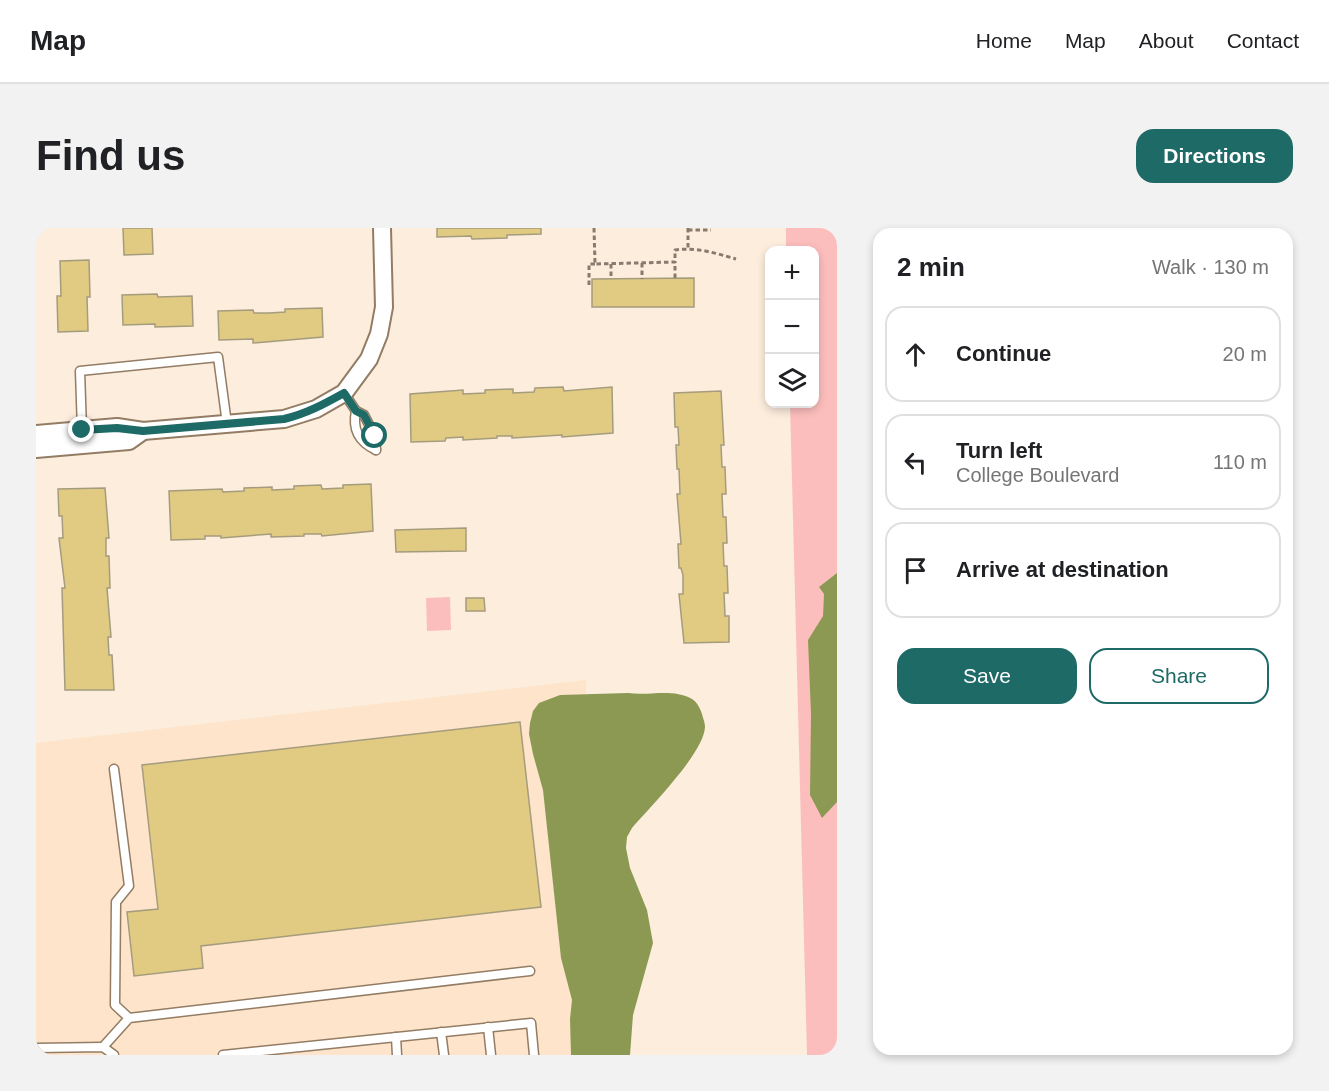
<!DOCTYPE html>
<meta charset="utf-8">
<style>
:root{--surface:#fff;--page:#f2f2f2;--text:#202124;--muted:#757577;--line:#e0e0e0;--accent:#1e6a66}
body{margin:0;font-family:Arial,sans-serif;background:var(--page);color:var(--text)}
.controls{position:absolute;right:18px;top:18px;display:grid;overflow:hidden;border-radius:12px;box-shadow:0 3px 9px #0003}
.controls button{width:54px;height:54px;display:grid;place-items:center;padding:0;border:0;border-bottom:2px solid var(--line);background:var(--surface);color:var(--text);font:30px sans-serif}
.stop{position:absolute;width:18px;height:18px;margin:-14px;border:4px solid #1e6a66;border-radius:50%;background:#fff}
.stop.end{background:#1e6a66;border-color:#fff;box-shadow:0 2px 6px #0008}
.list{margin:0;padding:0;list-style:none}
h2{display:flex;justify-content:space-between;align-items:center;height:78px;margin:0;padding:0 24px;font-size:26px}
h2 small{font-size:20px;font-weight:400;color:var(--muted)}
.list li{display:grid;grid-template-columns:39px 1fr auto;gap:18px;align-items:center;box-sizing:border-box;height:96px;margin:0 12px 12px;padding:0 12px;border:2px solid var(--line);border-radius:18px}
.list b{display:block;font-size:22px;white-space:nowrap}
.list p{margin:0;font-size:20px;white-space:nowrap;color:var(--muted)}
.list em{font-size:20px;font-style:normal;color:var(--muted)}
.actions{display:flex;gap:12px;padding:18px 24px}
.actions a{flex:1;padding:14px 0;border:2px solid var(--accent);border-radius:18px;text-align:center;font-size:21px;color:var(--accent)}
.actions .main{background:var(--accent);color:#fff}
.icon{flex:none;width:33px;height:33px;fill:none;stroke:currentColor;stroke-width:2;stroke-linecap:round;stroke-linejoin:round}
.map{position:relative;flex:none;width:801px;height:827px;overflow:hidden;border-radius:18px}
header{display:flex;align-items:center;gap:36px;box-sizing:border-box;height:84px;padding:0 30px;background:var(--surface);border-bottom:2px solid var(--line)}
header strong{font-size:28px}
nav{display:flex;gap:33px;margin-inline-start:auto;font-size:21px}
.intro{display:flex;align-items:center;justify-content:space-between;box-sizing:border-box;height:144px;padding:0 36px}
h1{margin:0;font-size:42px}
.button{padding:15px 27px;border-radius:18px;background:var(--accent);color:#fff;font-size:21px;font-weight:700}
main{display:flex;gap:36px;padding:0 36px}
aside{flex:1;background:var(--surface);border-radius:18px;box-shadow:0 3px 9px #0003}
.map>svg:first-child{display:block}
.built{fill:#fde4ca}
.green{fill:#fcbebd}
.water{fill:#8c9953}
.building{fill:#e1cb82;stroke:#a59c7d;stroke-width:1.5}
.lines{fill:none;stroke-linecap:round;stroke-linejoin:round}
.service-casing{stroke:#937c64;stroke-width:11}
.minor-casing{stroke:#937c64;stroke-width:20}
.path{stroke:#877b6f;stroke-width:3;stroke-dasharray:4.5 3;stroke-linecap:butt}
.service{stroke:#fff;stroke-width:8}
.minor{stroke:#fff;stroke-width:16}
.route{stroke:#1e6a66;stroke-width:8}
</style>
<header>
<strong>Map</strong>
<nav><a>Home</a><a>Map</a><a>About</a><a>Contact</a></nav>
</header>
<div class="intro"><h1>Find us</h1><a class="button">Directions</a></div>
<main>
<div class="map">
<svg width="801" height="827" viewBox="0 0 801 827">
<rect width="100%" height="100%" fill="#fceddd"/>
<polygon class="built" points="550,452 546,827 0,827 0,515"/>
<g class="green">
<polygon points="750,0 801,0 801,827 771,827 754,176 778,176 778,22 750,22"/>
<polygon points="414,369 415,402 391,403 390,370"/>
</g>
<g class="water">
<polygon points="801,345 801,574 786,590 774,567 775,486 772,412 787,388 788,366 783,359"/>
<path d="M592,465c21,3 45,-5 64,6 5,3 8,9 10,15 1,4 3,9 3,13 -1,26 -55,80 -73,101l-5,9 -1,11 4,20 17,42 6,33 -20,72 -3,40h-59l-1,-36 2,-19 -11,-42 -18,-168 -10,-36 -4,-20 1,-11 3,-12 6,-8 21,-8z"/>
</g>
<g class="building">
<polygon points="87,0 116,0 117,26 88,27"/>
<polygon points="401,0 505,0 505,6 471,7 471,10 436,11 435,8 401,9"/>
<polygon points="53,32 54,69 51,69 52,103 22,104 21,68 25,68 24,33"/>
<polygon points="658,50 658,79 556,79 556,51"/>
<polygon points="121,66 122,69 156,68 157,98 119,99 119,96 87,97 86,67"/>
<polygon points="286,80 287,109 217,115 217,111 183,112 182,83 217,82 218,85 233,85 249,84 249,81"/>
<polygon points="527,159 528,163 576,159 577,205 526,209 526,207 476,210 476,208 461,208 461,210 427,212 427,209 410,210 409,213 375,214 374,166 427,162 427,166 449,165 449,162 477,161 477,165 498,164 499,160"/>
<polygon points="685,163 688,217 685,217 686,239 689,239 690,266 686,266 687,289 690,289 691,315 687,315 688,338 691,338 692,365 688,365 689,388 693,388 693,414 648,415 643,366 647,366 647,347 645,340 643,340 642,316 645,316 641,266 644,266 643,241 641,241 640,217 643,217 642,199 639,199 638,165"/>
<polygon points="335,256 337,303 286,308 285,306 268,306 268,308 235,309 235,306 185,310 185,308 169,308 169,311 135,312 133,263 186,261 187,264 208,263 208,260 236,259 236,262 258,261 258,258 285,257 286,261 307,260 307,257"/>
<polygon points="69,260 73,310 70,310 70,328 73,328 74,360 71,360 75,409 72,409 73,427 76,427 78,462 29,462 26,360 29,360 23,310 27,310 26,288 23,288 22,261"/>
<polygon points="430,300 430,323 360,324 359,302"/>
<polygon points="430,370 448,370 449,383 430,383"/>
<polygon points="484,494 505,679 165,718 167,740 98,748 91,684 122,681 106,537"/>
</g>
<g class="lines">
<defs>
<g id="service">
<polyline points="308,165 320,183 328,187 339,208 340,222"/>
<path d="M320,183c-4,19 3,31 20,39"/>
<polyline points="46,202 44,143 182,129 191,196"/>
<polyline points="78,541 93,658 80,674 79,777 93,790"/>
<polyline points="452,799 455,827"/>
<polyline points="405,804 408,827"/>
<polyline points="360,809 361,827"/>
<polyline points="67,819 93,790 494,743"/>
<polyline points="0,820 67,819 78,827"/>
<polyline points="187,827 495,795 498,827"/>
</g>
<g id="minor">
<polyline points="0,206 81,199 107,203 248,191 280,181 308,165 333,131 343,106 348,79 346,0"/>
<polyline points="0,221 93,213 107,203"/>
</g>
</defs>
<use href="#service" class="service-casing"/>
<use href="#minor" class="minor-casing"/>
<g class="path">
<path d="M558,0l1,36 80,-2v-12c22,-3 40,3 61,9"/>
<polyline points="652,0 652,20"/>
<polyline points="652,2 675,2"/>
<polyline points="606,35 606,51"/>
<polyline points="575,36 575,51"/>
<polyline points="639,50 639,34"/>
<polyline points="553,57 553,36 559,36"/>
</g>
<use href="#service" class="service"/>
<use href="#minor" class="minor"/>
</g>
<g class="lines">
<path class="route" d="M46,202l35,-2 26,3 141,-12c22,-5 40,-15 60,-26l12,18 8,4 11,21"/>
</g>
</svg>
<div class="controls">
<button>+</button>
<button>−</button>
<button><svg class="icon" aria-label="layers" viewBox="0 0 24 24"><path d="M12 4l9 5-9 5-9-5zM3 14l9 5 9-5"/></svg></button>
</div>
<div class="stop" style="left:339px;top:208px"></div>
<div class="stop end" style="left:46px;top:202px"></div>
</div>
<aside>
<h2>2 min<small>Walk · 130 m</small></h2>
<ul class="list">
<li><svg class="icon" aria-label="ahead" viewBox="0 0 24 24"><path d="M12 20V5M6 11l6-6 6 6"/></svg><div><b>Continue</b></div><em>20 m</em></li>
<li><svg class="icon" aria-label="left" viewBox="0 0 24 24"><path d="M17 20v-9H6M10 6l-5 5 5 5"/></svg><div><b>Turn left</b><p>College Boulevard</p></div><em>110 m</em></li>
<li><svg class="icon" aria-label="arrive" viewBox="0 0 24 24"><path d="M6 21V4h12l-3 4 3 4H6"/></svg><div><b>Arrive at destination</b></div></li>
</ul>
<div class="actions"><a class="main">Save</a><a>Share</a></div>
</aside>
</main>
